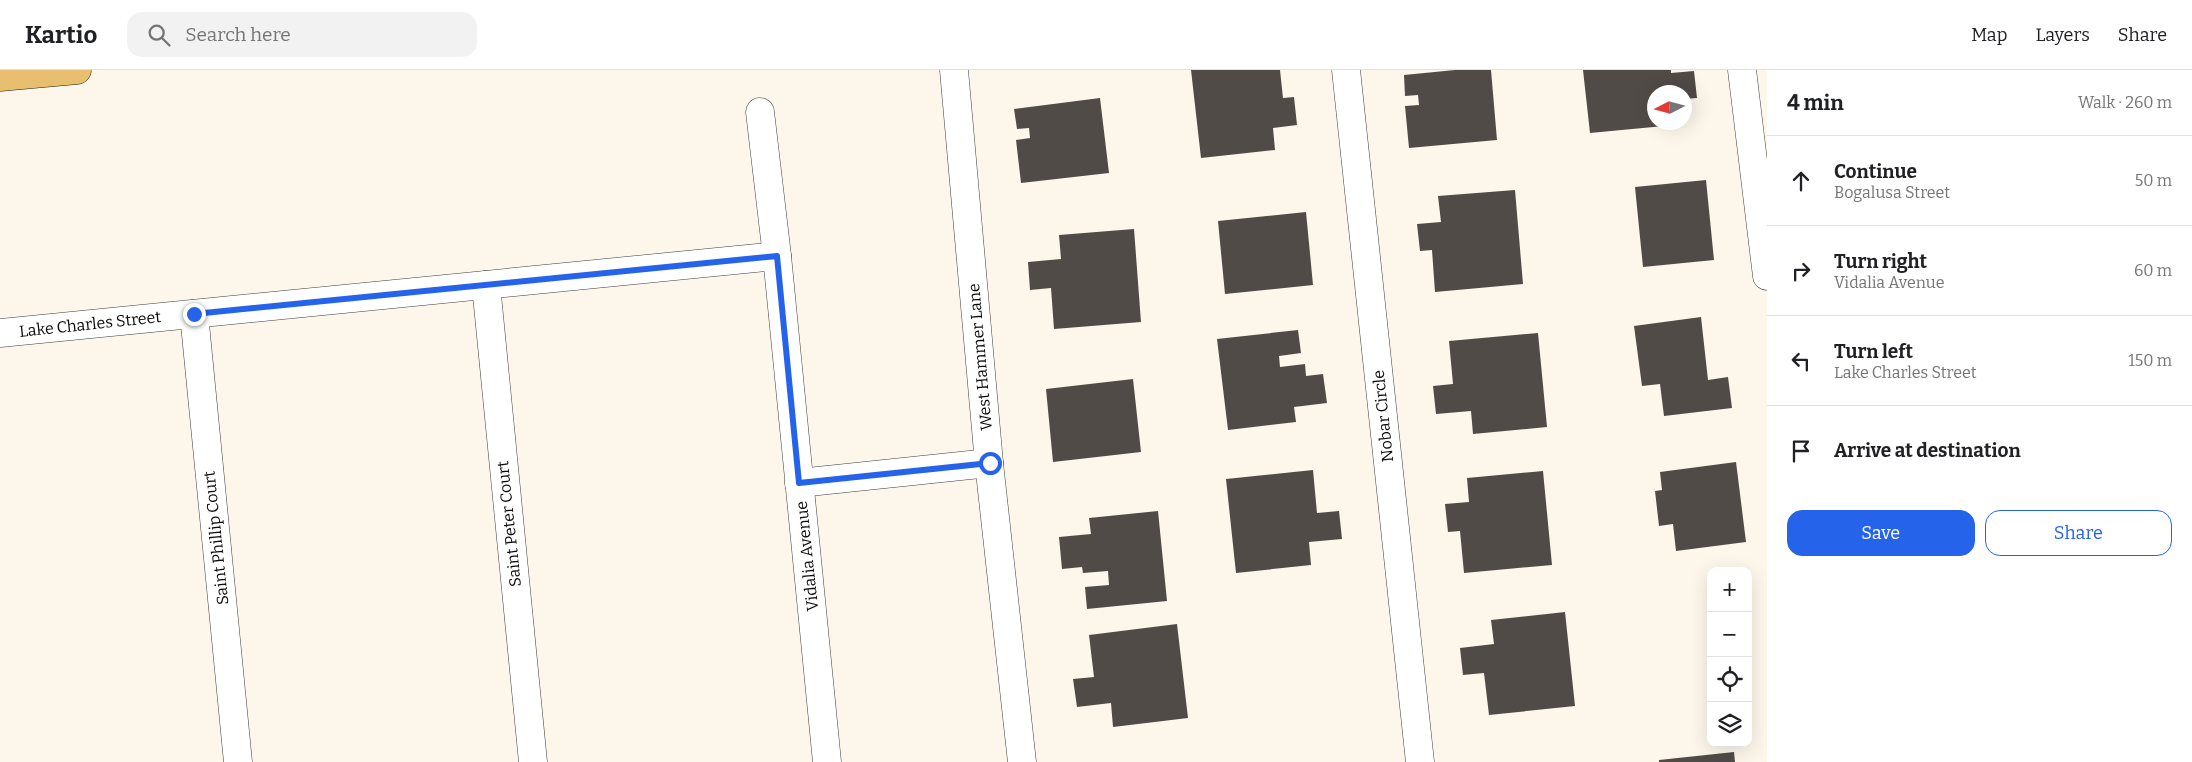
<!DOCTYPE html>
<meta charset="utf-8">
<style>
:root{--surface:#fff;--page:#f2f2f2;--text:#202124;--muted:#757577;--line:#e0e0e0;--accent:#2563eb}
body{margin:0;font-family:Bitter,serif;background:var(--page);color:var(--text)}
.controls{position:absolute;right:15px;bottom:15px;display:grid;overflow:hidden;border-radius:10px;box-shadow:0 5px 20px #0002}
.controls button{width:45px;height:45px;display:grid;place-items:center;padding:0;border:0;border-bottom:1px solid var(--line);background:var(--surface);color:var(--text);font:25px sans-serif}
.compass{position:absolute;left:1647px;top:15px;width:45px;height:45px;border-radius:50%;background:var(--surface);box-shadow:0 5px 20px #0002;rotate:264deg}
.stop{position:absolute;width:15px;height:15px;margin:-11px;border:4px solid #2563eb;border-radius:50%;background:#fff}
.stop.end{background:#2563eb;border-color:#fff;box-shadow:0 1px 5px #0008}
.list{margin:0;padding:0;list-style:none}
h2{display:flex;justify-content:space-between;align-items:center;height:65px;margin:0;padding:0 20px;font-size:21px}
h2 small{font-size:16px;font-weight:400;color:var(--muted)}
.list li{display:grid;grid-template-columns:32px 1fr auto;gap:15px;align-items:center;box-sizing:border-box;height:90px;padding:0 20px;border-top:1px solid var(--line)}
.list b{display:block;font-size:19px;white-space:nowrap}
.list p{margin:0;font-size:16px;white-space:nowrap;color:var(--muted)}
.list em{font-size:16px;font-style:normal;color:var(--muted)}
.actions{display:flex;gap:10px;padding:15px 20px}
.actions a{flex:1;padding:11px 0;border:1px solid var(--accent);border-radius:15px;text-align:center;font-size:18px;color:var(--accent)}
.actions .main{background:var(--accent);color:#fff}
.icon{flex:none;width:28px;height:28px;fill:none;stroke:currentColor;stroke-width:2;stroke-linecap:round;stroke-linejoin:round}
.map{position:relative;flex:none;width:1767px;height:692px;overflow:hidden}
header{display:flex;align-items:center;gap:30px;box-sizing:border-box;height:70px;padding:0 25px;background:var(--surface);border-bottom:1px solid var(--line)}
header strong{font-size:24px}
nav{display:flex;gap:28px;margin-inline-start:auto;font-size:18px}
.search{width:350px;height:45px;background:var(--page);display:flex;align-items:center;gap:12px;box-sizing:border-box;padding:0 18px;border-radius:15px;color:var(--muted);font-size:19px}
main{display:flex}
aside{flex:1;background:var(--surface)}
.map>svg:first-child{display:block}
.building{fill:#514b48}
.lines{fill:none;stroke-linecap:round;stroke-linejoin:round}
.minor-casing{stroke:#3d3d3d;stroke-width:29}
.major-casing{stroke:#1b1b1b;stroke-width:29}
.minor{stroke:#fff;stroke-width:28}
.major{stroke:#e7bf6f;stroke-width:28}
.route{stroke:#2563eb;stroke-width:6}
.labels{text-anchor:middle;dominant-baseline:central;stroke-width:5;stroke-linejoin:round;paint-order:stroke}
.street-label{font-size:16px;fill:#0a0a0a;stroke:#fff}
</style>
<header>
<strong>Kartio</strong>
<div class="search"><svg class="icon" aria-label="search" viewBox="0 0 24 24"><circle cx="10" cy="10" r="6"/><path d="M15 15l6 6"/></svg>Search here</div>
<nav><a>Map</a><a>Layers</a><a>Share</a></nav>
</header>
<main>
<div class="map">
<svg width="1767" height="692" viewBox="0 0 1767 692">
<rect width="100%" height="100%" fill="#fcf7ea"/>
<g class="building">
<polygon points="1191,0 1280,0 1283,28 1294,27 1297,55 1273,58 1275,80 1201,88"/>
<polygon points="1455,0 1491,0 1497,70 1409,78 1405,36 1419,35 1418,25 1405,26 1404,5"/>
<polygon points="1583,0 1671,0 1671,3 1694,1 1697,28 1684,29 1684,22 1654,22 1654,52 1664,52 1664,56 1590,63"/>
<polygon points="1100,28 1109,103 1021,113 1016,70 1030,68 1029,58 1017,59 1014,39"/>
<polygon points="1706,110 1714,190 1643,197 1635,117"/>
<polygon points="1515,120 1523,214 1435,222 1432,180 1420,181 1417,154 1441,152 1438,126"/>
<polygon points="1306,142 1313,215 1225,224 1218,151"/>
<polygon points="1134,159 1141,252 1054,259 1051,218 1030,220 1028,192 1061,189 1059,165"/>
<polygon points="1701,247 1708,310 1728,307 1732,338 1664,346 1660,314 1642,316 1634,256"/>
<polygon points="1298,260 1301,283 1279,286 1280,297 1305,294 1306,306 1323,304 1327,333 1294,337 1296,352 1228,360 1217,269"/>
<polygon points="1538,263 1547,357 1473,364 1471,341 1436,344 1433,316 1453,314 1449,271"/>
<polygon points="1133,309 1141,382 1053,392 1046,319"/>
<polygon points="1736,392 1746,472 1676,481 1673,454 1659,456 1655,421 1662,420 1660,402"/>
<polygon points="1313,400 1317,443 1339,441 1342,469 1309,472 1311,495 1236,503 1226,409"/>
<polygon points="1543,401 1552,495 1464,503 1460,461 1448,462 1445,434 1469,432 1467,408"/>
<polygon points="1158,441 1167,531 1087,539 1085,517 1109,515 1108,501 1083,503 1082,497 1062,499 1059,467 1091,464 1089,448"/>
<polygon points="1565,542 1575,636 1489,645 1484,603 1463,605 1460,578 1494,574 1491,550"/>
<polygon points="1177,554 1188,648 1113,657 1111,633 1077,637 1073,609 1094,607 1089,565"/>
<polygon points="1734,682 1735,692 1659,692 1659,690"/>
</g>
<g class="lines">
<defs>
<g id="minor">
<polyline points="954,0 989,393 1022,692"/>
<polyline points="1346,0 1420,692"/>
<polyline points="1742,0 1767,206"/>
<polyline points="760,42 777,186 827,692"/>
<polyline points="486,215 533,692"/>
<polyline points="194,244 238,692"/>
<polyline points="0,263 777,186"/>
<polyline points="799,413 989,393"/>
</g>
<polyline id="major" points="0,7 77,0"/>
</defs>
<use href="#minor" class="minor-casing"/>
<use href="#major" class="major-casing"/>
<use href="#minor" class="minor"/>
<use href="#major" class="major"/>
</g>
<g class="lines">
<polyline class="route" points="194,244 777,186 799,413 990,393"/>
</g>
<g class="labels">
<g class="street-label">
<text transform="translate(90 254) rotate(-6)">Lake Charles Street</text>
<text transform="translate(980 287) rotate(-95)">West Hammer Lane</text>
<text transform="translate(1383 346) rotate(-96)">Nobar Circle</text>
<text transform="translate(509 454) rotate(-96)">Saint Peter Court</text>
<text transform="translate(216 468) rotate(-96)">Saint Phillip Court</text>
<text transform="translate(807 486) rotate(-96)">Vidalia Avenue</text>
</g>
</g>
</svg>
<div class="controls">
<button>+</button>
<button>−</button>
<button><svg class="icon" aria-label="locate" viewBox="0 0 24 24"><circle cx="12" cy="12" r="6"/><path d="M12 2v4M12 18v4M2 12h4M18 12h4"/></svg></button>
<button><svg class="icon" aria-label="layers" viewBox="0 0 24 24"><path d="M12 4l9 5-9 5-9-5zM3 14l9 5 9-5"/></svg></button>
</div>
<svg class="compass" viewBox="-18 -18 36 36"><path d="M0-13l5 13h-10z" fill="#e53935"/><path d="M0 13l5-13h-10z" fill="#757577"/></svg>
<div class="stop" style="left:990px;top:393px"></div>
<div class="stop end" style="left:194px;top:244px"></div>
</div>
<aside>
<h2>4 min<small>Walk · 260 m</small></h2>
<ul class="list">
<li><svg class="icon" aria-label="ahead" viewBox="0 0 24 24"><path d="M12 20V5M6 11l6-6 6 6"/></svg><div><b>Continue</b><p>Bogalusa Street</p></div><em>50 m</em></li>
<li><svg class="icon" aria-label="right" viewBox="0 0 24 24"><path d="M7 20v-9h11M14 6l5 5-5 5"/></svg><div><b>Turn right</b><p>Vidalia Avenue</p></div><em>60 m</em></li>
<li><svg class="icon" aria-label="left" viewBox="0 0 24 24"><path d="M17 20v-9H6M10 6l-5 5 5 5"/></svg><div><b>Turn left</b><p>Lake Charles Street</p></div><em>150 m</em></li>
<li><svg class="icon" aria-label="arrive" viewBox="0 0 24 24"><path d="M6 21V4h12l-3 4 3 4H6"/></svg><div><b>Arrive at destination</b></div></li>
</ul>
<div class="actions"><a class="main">Save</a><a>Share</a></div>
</aside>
</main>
